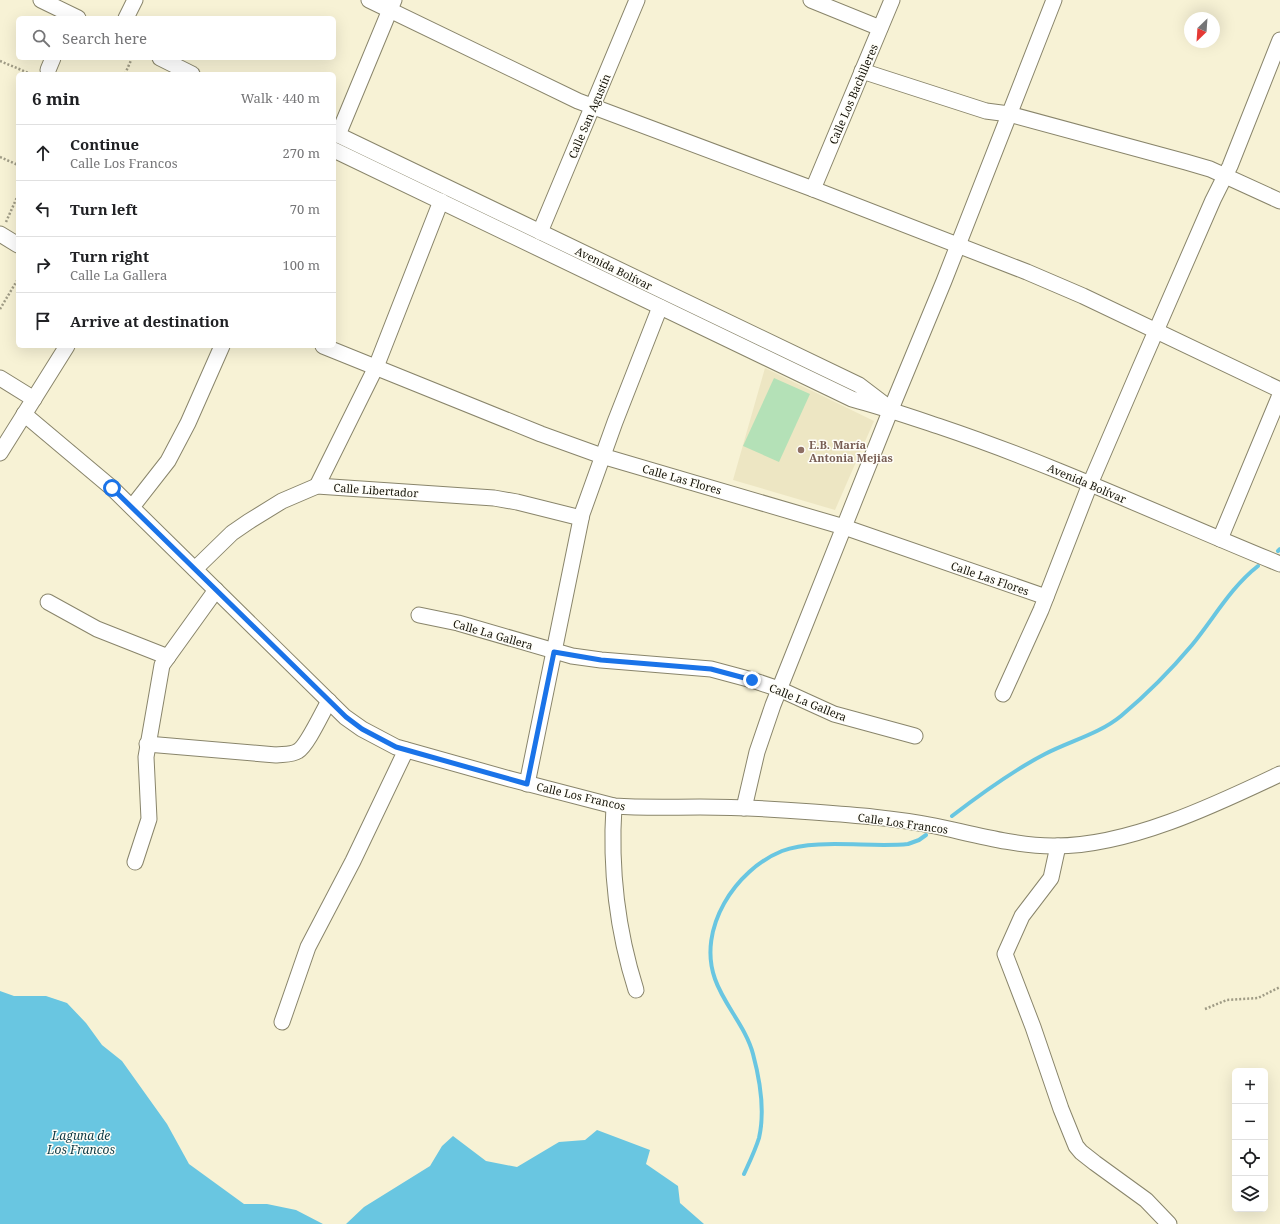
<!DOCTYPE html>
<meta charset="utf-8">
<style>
:root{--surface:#fff;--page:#f2f2f2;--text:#202124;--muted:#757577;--line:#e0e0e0}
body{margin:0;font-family:"Noto Serif",serif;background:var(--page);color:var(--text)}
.controls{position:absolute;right:12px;bottom:12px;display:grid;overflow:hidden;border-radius:6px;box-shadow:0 4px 16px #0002}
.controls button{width:36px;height:36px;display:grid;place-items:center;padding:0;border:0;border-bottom:1px solid var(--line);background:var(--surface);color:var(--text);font:20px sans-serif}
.compass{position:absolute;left:1184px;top:12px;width:36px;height:36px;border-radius:50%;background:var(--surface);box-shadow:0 4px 16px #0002;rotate:205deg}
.stop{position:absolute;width:12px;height:12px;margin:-9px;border:3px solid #1a73e8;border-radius:50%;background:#fff}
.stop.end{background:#1a73e8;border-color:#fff;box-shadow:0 1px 4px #0008}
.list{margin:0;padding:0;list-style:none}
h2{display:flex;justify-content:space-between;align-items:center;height:52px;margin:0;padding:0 16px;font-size:17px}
h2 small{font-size:13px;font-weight:400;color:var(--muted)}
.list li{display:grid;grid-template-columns:26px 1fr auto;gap:12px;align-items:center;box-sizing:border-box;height:56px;padding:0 16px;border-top:1px solid var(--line)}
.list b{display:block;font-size:15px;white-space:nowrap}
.list p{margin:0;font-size:13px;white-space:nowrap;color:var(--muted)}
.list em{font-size:13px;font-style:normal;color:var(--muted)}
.icon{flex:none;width:22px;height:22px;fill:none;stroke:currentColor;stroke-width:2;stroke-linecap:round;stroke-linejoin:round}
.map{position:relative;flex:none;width:1280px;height:1224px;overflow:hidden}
.search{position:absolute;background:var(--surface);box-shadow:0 4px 16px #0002;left:16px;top:16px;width:320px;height:44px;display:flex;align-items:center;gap:10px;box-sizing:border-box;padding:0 14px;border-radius:6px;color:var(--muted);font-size:15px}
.panel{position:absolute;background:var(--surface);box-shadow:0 4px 16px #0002;left:16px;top:72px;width:320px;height:276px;border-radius:6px}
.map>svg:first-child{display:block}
.built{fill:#ede6c3}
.green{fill:#b4e1b7}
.water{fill:#69c6e1}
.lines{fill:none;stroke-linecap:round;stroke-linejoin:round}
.stream{stroke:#69c6e1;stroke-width:4}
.minor-casing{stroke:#89856b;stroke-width:17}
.path{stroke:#9f9b85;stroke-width:2.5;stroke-dasharray:2 2;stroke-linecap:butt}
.minor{stroke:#fff;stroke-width:15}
.route{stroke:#1a73e8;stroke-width:5}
.education-dot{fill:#8d6e63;stroke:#fffef8;stroke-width:1.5}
.labels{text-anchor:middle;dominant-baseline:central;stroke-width:3;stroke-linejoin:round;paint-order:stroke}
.street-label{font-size:11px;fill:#141208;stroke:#fffef8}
.education-label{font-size:11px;font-weight:bold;fill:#785e54;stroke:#fffef8;text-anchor:start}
.water-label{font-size:12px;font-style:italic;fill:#0d3944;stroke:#fffef8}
</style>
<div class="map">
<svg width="1280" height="1224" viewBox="0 0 1280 1224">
<rect width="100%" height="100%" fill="#f7f2d5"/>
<polygon class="built" points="765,368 874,421 835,510 733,480"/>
<polygon class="green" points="774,378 810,394 779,462 743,446"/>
<g class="water">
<polygon points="0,991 14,996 46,996 67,1003 86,1023 102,1045 122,1061 167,1124 189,1164 244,1204 267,1204 296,1210 323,1224 0,1224"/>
<polygon points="597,1130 650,1150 646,1164 678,1186 680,1203 704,1224 346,1224 364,1207 430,1166 442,1146 453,1136 486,1161 517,1167 559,1142 585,1140"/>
</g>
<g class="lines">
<g class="stream">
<polyline points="1278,551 1280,549"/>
<path d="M952,816c30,-23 60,-45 93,-62 25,-13 54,-20 76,-38 25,-21 50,-46 71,-71 22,-27 39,-58 66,-79"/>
<path d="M744,1174c5,-11 11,-23 15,-36 6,-26 1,-58 -6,-84 -7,-27 -29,-49 -38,-75 -18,-50 20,-109 67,-128 34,-13 89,-3 126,-7l11,-4 7,-5"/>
</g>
<defs>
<g id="minor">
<polyline points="41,0 78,18"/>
<polyline points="369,0 578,101 813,189 1027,272 1083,296 1280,390"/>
<polyline points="811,0 880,28"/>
<polyline points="126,18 135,0"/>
<polyline points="160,58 192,74"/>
<polyline points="48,70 53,58"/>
<polyline points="862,71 986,111 1009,114 1186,162 1210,169 1280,201"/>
<polyline points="334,133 859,385 884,404"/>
<polyline points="338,135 394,0"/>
<path d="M334,150l518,249c30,8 59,18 89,28 116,39 226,91 339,137"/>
<polyline points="813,189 892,0"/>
<polyline points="540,232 637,0"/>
<polyline points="0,234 18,245"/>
<polyline points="323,346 541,434 602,456 844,527 1046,597"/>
<polyline points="0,378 34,399"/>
<path d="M24,414l88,74 233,229 17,12 34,18 114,32 104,27c29,2 57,1 86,1 38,0 75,2 113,5 41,3 82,6 122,14 38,8 80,20 118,20 74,1 162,-41 227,-72"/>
<polyline points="0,453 67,346"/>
<polyline points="317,486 376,367 441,201"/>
<polyline points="132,507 168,461 188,423 222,346"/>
<polyline points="1220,539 1280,395"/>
<polyline points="195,569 232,533 248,522 282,501 317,486 494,498 517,502 581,518"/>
<polyline points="48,602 97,629 168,657"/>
<polyline points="419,615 458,623 572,656 601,660 711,669 752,680 779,689 834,714 915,736"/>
<polyline points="1003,694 1041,610 1090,484 1139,370 1213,200 1230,166 1280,40"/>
<path d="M147,744l129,11c7,-1 16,0 22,-4 9,-5 25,-40 31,-50"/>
<polyline points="527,784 582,514 615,422 660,307"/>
<path d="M614,806c-4,62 3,124 22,184"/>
<polyline points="744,808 757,752 773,705 891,409 944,281 1054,0"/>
<polyline points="1058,846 1051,878 1022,916 1005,954 1033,1027 1061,1109 1076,1146 1081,1152 1095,1163 1146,1200 1169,1224"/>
<polyline points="135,862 149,819 146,757 162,665 216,590"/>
<polyline points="282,1022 308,947 353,861 406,750"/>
</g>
</defs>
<use href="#minor" class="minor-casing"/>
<g class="path">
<polyline points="0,61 31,74"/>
<polyline points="125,74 132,58"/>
<polyline points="0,157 18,165"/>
<polyline points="6,222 18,195"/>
<polyline points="0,309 18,279"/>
<polyline points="1205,1009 1227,1000 1258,998 1280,987"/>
</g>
<use href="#minor" class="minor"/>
</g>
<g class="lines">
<polyline class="route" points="112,488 346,717 362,729 396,747 527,784 554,652 601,660 711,669 752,680"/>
</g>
<circle class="education-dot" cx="801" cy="450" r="4"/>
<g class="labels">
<g class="street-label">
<text transform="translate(853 94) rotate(-67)">Calle Los Bachilleres</text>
<text transform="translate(589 116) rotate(-67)">Calle San Agustín</text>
<text transform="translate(614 268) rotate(26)">Avenida Bolívar</text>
<text transform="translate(682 479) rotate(16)">Calle Las Flores</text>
<text transform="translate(1087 483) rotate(23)">Avenida Bolívar</text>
<text transform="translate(376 490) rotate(4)">Calle Libertador</text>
<text transform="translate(990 578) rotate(19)">Calle Las Flores</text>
<text transform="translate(493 634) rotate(16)">Calle La Gallera</text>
<text transform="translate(808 702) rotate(22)">Calle La Gallera</text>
<text transform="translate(581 796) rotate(13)">Calle Los Francos</text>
<text transform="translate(903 823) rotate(8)">Calle Los Francos</text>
</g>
<g class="education-label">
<text x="809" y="444">E.B. María<tspan x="809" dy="13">Antonia Mejias</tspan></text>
</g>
<g class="water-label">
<text x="81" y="1135">Laguna de<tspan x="81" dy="14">Los Francos</tspan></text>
</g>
</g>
</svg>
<div class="controls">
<button>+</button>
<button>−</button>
<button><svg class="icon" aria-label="locate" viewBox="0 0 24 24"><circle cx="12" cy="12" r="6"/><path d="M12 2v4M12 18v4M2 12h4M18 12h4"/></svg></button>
<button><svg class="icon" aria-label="layers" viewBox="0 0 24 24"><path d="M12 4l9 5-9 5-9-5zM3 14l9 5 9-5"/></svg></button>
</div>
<svg class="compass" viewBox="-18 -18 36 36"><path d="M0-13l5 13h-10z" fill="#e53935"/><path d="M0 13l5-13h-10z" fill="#757577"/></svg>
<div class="stop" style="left:112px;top:488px"></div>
<div class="stop end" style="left:752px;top:680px"></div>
<div class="search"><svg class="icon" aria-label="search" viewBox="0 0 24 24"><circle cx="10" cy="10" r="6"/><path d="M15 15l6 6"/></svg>Search here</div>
<section class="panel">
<h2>6 min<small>Walk · 440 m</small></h2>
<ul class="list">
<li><svg class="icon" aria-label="ahead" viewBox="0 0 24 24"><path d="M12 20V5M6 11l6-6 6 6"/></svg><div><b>Continue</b><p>Calle Los Francos</p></div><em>270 m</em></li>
<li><svg class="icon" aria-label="left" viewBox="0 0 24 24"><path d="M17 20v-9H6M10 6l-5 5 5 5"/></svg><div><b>Turn left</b></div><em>70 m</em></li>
<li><svg class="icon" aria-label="right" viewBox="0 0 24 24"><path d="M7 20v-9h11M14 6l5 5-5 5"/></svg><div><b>Turn right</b><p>Calle La Gallera</p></div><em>100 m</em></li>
<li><svg class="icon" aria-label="arrive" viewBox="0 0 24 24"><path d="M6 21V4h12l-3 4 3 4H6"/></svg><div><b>Arrive at destination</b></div></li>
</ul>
</section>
</div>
